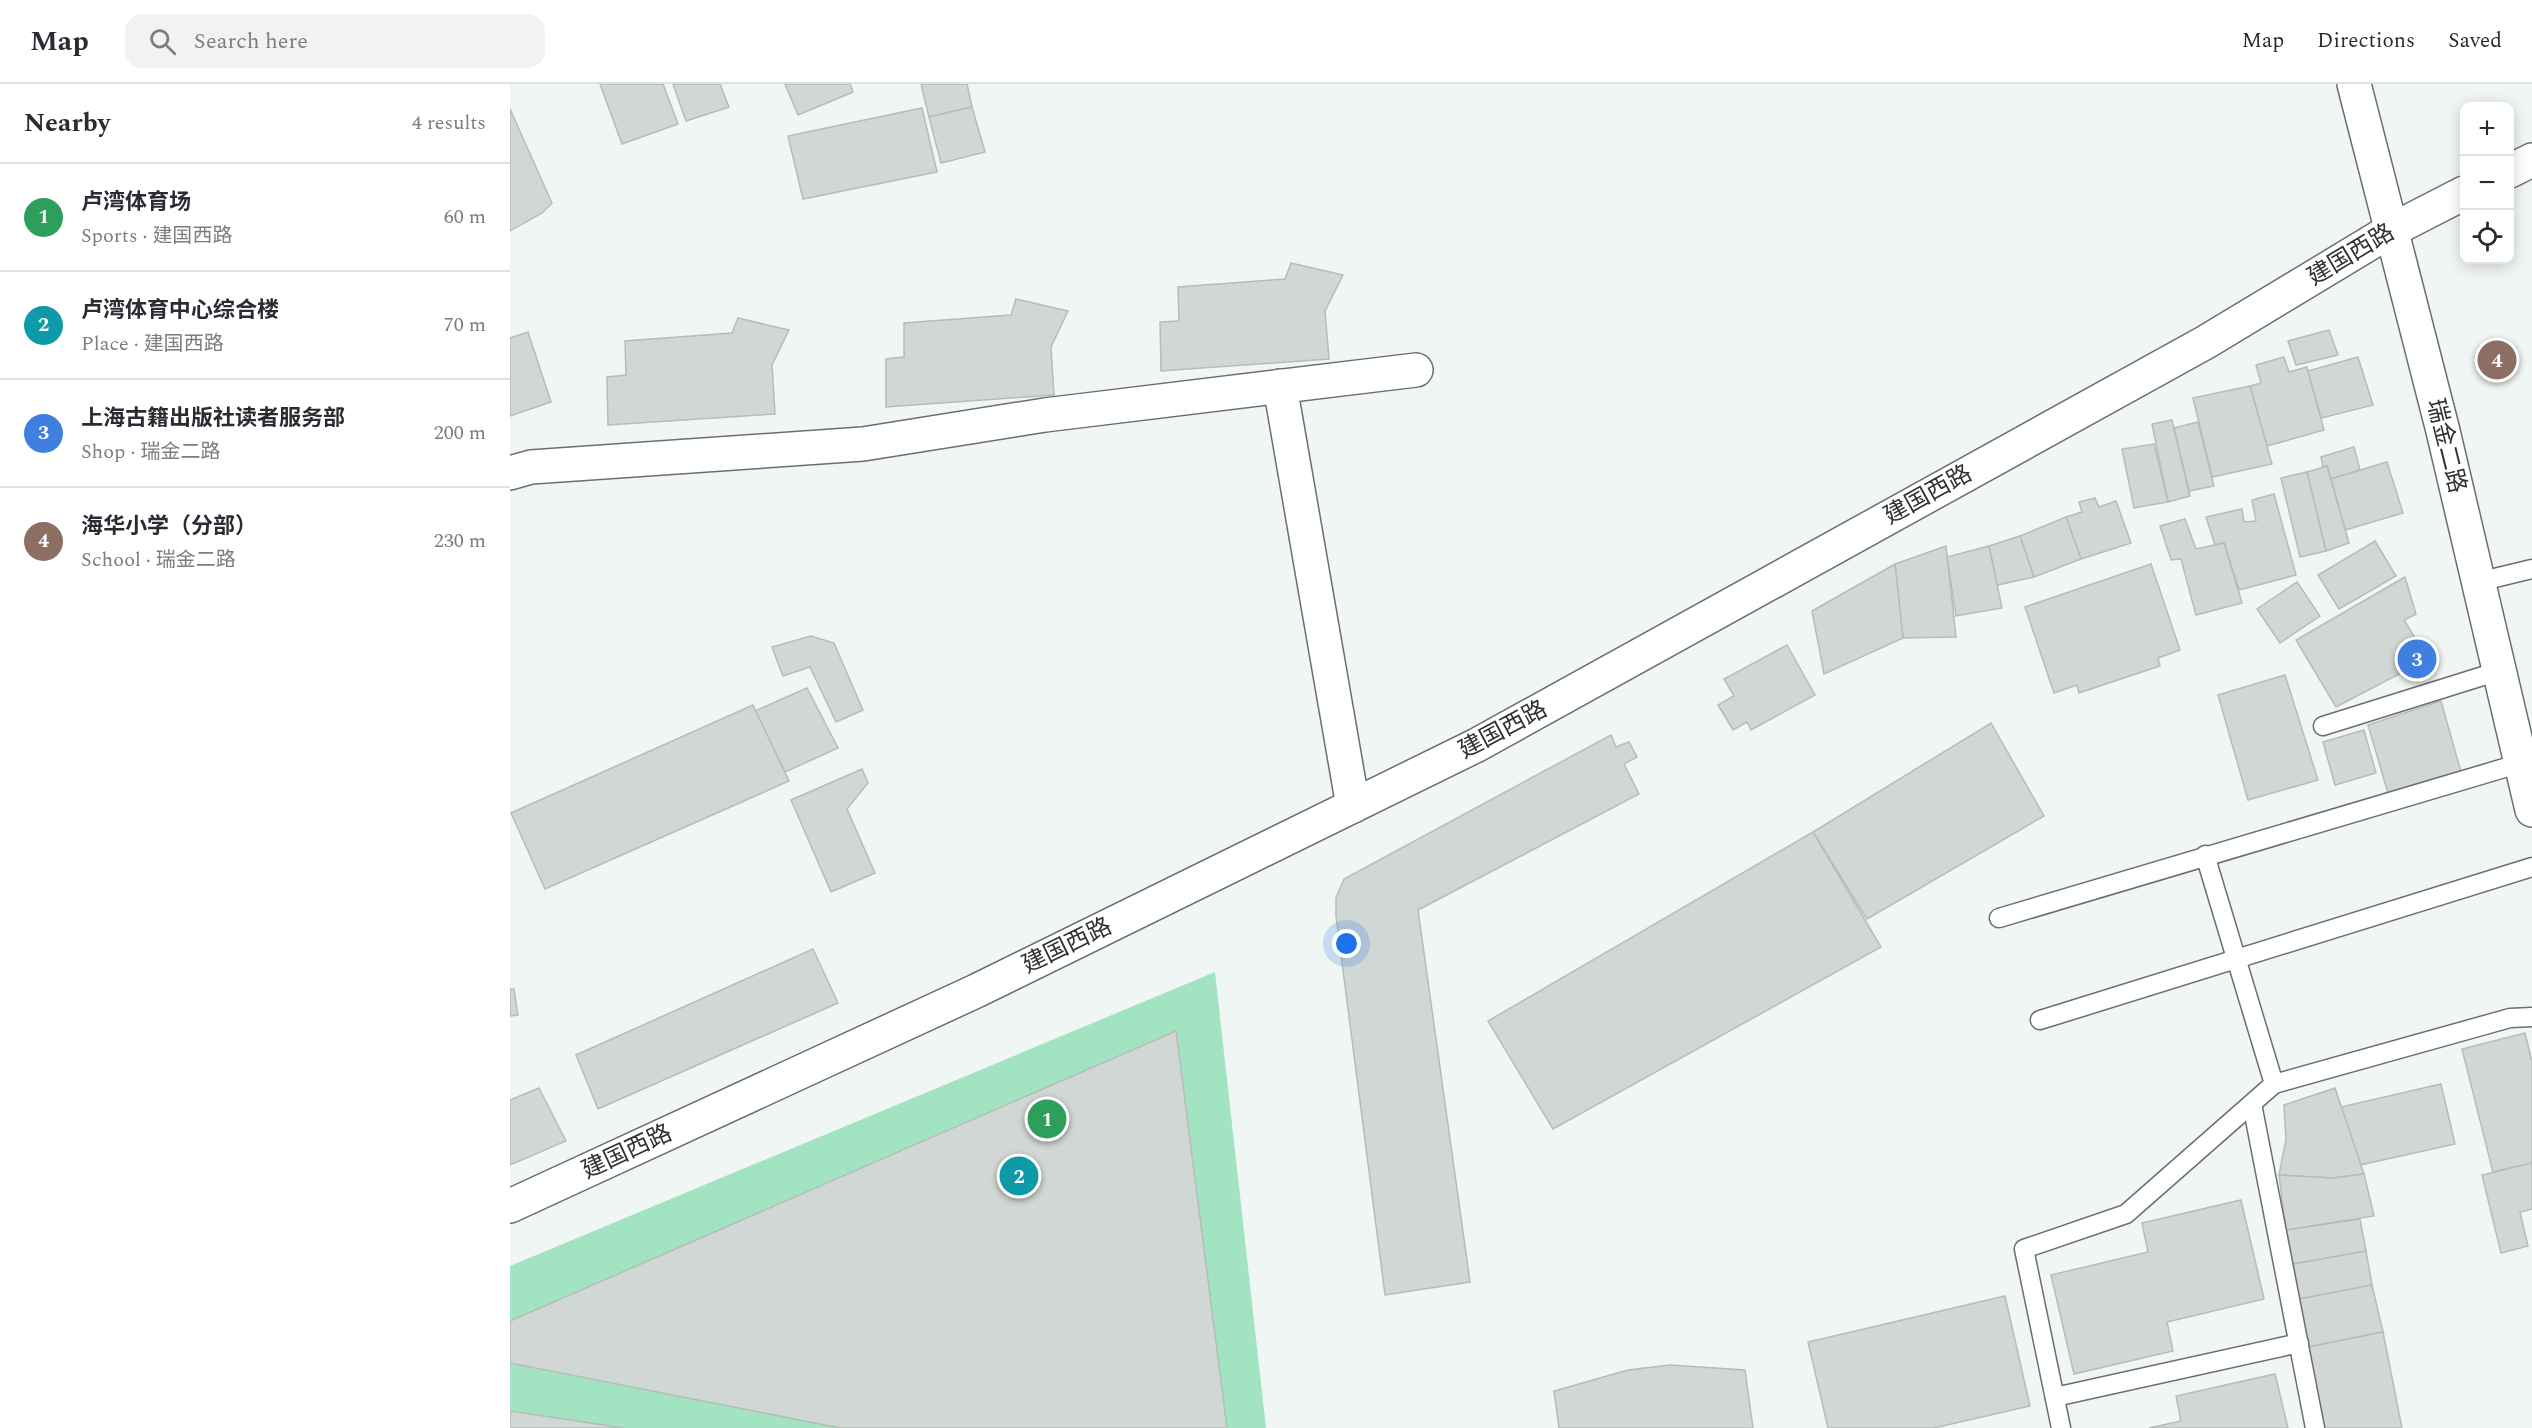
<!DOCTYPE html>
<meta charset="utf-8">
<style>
:root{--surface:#fff;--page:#f2f2f3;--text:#2b2b33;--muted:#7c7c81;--line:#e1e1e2;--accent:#a81141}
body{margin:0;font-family:Spectral,"Noto Sans SC",serif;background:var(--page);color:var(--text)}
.controls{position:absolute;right:18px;top:18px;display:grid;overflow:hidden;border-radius:12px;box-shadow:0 3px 15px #0003}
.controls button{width:54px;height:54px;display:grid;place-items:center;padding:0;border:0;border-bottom:2px solid var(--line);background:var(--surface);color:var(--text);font:30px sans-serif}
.you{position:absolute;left:837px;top:860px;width:21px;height:21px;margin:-15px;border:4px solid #fff;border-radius:50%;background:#1a73e8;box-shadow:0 0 0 9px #1a73e833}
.badge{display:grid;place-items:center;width:39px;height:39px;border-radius:50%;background:var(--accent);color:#fff;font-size:20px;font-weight:700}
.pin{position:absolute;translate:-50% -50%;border:3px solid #fff;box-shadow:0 2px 6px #0006}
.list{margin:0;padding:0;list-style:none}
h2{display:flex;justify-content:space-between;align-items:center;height:78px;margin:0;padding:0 24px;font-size:26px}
h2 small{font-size:20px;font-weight:400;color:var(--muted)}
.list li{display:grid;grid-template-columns:39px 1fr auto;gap:18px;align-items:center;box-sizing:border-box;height:108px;padding:0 24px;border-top:2px solid var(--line)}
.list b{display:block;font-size:22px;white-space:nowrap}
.list p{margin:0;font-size:20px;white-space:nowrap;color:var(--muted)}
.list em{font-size:20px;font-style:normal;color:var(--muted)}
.icon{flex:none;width:33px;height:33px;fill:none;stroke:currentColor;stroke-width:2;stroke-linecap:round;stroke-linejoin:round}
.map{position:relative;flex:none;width:2022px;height:1344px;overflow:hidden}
header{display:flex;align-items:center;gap:36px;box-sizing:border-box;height:84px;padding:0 30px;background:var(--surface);border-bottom:2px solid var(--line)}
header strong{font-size:28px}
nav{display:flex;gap:33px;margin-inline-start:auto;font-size:21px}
.search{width:420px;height:54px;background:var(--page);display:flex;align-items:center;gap:15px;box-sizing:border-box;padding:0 21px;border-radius:18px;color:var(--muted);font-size:22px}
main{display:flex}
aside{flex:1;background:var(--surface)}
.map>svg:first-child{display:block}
.green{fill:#a2e4c1}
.building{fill:#d1d7d4;stroke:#b6bcb8;stroke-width:1.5}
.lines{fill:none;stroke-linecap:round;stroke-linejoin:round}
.lane-casing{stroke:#6a6f6c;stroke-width:21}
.street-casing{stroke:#6a6f6c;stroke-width:36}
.secondary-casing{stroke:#6a6f6c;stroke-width:36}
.lane{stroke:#fff;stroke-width:18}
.street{stroke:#fff;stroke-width:33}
.secondary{stroke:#fff;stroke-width:33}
.labels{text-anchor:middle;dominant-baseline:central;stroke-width:4.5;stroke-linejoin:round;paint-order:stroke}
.street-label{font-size:24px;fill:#303231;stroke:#fff}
</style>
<header>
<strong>Map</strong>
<div class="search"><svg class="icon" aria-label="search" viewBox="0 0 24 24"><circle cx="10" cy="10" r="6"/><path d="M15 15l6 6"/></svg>Search here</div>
<nav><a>Map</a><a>Directions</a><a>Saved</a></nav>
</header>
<main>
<aside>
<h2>Nearby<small>4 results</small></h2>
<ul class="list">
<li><span class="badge" style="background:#2e9e5b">1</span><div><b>卢湾体育场</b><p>Sports · 建国西路</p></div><em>60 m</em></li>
<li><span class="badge" style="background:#0f9aa8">2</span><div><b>卢湾体育中心综合楼</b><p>Place · 建国西路</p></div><em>70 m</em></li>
<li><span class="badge" style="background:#3f7fe0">3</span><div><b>上海古籍出版社读者服务部</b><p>Shop · 瑞金二路</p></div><em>200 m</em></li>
<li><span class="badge" style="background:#8d6e63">4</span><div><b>海华小学（分部）</b><p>School · 瑞金二路</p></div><em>230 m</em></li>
</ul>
</aside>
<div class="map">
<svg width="2022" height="1344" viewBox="0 0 2022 1344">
<rect width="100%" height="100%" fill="#f0f6f3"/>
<polygon class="green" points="705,888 756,1344 0,1344 0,1182"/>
<g class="building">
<polygon points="90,0 153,0 168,40 112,60"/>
<polygon points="163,0 210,0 219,23 176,37"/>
<polygon points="275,0 340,0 343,8 288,31"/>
<polygon points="411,0 457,0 462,23 419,33"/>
<polygon points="462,23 475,68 431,79 419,33"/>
<polygon points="412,24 427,88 293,115 278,52"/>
<polygon points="0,25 42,119 32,129 0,147"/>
<polygon points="781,179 833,191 815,227 819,275 651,287 650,238 669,237 668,203 775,195"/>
<polygon points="506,215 558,227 541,263 544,311 376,323 376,275 394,273 394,239 501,231"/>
<polygon points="228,234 279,246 262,281 265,330 98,341 97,293 116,291 115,257 222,249"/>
<polygon points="1819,246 1828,271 1786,281 1778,257"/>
<polygon points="18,248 41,318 0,332 0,254"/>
<polygon points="1774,273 1779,288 1797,283 1814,346 1757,362 1740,302 1751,299 1746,281"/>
<polygon points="1848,273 1863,321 1811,334 1798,287"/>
<polygon points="1740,302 1762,380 1702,393 1683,314"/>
<polygon points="1662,336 1680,412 1658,418 1642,340"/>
<polygon points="1688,338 1704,402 1679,407 1664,344"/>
<polygon points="1644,360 1658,418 1624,424 1612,365"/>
<polygon points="1844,363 1850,386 1821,395 1817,382 1813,383 1811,373"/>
<polygon points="1877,378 1893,429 1835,446 1821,395"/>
<polygon points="1817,382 1839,459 1816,467 1797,388"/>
<polygon points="1797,388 1816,467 1790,473 1771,394"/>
<polygon points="1764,410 1786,491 1729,506 1714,459 1705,461 1696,433 1732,425 1734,438 1746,437 1742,416"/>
<polygon points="1585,414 1589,423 1606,417 1621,459 1571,475 1556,433 1572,428 1569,418"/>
<polygon points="1556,433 1571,475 1524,493 1510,452"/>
<polygon points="1675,435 1686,465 1714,459 1732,519 1686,531 1671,475 1661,476 1650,442"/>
<polygon points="1510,452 1524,493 1487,501 1479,462"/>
<polygon points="1865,457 1886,492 1829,525 1808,491"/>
<polygon points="1436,462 1446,553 1393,554 1385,480"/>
<polygon points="1479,462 1492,524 1446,532 1437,473"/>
<polygon points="1385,480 1393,554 1314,590 1302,527"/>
<polygon points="1641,480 1670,566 1648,574 1650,582 1569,609 1567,601 1544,609 1515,523"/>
<polygon points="1895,493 1906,530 1894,536 1918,575 1826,623 1786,556"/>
<polygon points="1787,498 1810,532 1770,559 1747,525"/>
<polygon points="301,552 324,559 353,626 326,638 300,583 273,592 262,563"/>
<polygon points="1277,561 1305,611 1241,646 1237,638 1223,646 1208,621 1224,612 1214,595"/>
<polygon points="1775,591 1808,696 1738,716 1708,611"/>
<polygon points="297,604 328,664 275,688 245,627"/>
<polygon points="1931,617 1951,688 1878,709 1858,641"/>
<polygon points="243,621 279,697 35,805 1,729"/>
<polygon points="1481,639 1534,732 1357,835 1303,748"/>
<polygon points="1854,646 1866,689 1825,701 1813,658"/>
<polygon points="1101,651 1106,663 1119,658 1127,673 1114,680 1129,710 908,826 960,1198 875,1211 826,832 826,814 834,795"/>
<polygon points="352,685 358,699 337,725 365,789 321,808 281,716"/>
<polygon points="1303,748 1371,863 1043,1045 978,937"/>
<polygon points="303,865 328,919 88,1025 66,971"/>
<polygon points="0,905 4,905 8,931 0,932"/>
<polygon points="666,947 717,1344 330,1344 0,1279 0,1237"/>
<polygon points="2015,949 2022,978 2022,1079 1983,1088 1952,965"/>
<polygon points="1931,1000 1945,1060 1850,1081 1831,1023"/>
<polygon points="29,1004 56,1057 0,1081 0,1016"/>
<polygon points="1825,1004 1854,1090 1823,1094 1769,1091 1776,1055 1774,1021"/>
<polygon points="2022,1079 2022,1125 2010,1128 2018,1162 1991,1169 1972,1091"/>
<polygon points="1854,1090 1864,1132 1776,1146 1769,1091 1823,1094"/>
<polygon points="1731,1116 1754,1215 1657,1238 1663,1267 1564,1290 1541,1191 1638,1168 1632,1139"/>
<polygon points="1850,1135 1856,1167 1783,1180 1776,1146"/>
<polygon points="1856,1167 1862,1201 1789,1215 1783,1180"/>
<polygon points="1862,1201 1873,1248 1798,1263 1789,1215"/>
<polygon points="1495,1212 1520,1322 1424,1344 1318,1344 1298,1258"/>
<polygon points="1873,1248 1892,1344 1814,1344 1798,1263"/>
<polygon points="1160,1281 1235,1286 1243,1344 1049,1344 1044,1307 1118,1286"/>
<polygon points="1765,1290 1778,1344 1639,1344 1671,1337 1666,1312"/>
<polygon points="0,1327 114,1344 0,1344"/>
</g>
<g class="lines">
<defs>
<g id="lane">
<polyline points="1968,498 2022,485"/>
<polyline points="1813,642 1989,587"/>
<polyline points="1695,771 1764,1000"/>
<polyline points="1489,834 2011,679"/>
<polyline points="1530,936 2022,783"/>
<polyline points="1742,1020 1805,1344"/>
<polyline points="1545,1313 1789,1259"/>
<polyline points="1551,1344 1514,1165 1616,1130 1764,1000 2000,934 2022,933"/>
</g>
<g id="street">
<polyline points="770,302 843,722"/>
<polyline points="0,389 21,383 353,360 535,331 906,286"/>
</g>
<g id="secondary">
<polyline points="1844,0 1933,347 2022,726"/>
<polyline points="2000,87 2022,76"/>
<polyline points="0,1122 466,907 967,661 1696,258 1880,147 1954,109"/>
</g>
</defs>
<use href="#lane" class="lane-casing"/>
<use href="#street" class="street-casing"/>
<use href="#secondary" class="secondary-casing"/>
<use href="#lane" class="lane"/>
<use href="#street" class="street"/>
<use href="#secondary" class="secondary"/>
</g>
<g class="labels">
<g class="street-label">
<text transform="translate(1841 171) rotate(-31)">建国西路</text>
<text transform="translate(1936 362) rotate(76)">瑞金二路</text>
<text transform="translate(1418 411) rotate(-29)">建国西路</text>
<text transform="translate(993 646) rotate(-28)">建国西路</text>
<text transform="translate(557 862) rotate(-26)">建国西路</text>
<text transform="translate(117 1068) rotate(-25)">建国西路</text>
</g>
</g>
</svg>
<div class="controls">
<button>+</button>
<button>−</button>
<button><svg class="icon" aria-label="locate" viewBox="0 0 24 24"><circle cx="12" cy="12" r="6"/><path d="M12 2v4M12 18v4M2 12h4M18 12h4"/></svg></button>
</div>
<div class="you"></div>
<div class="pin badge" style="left:537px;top:1035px;background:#2e9e5b">1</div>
<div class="pin badge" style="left:509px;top:1092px;background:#0f9aa8">2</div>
<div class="pin badge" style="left:1907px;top:575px;background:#3f7fe0">3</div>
<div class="pin badge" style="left:1987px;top:276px;background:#8d6e63">4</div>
</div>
</main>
